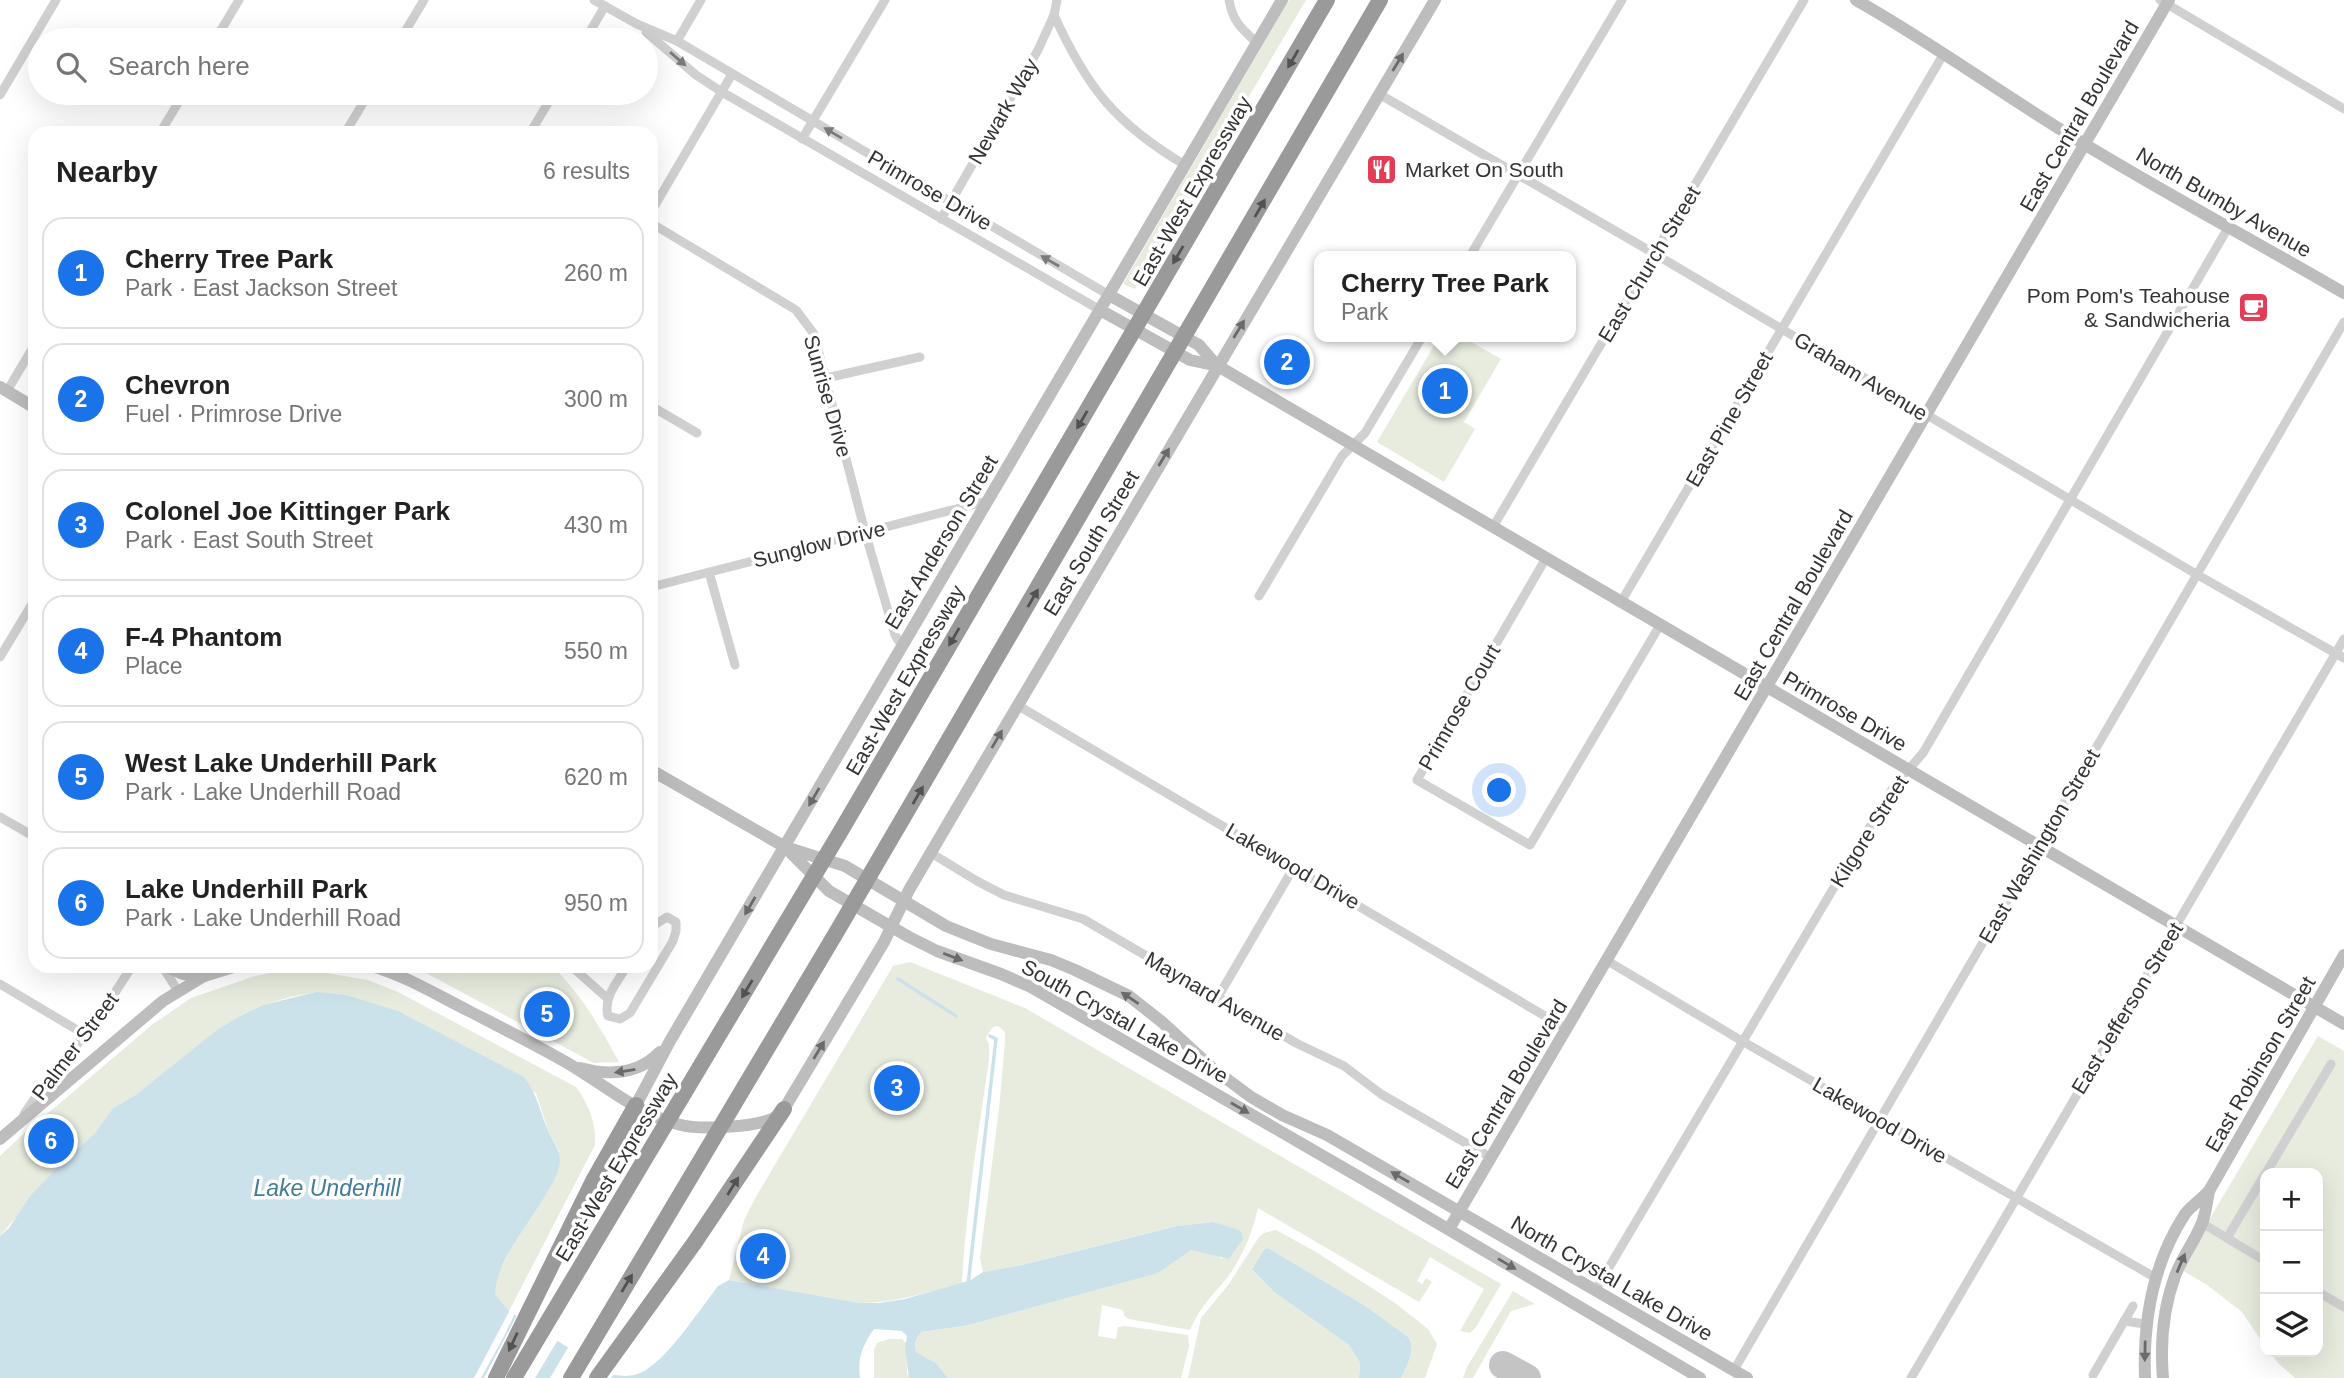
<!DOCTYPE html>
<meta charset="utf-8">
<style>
:root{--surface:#fff;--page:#f6f6f6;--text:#222;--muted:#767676;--line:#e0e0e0;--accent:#1a73e8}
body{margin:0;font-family:Arial,sans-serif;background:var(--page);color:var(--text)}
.controls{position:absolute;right:21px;bottom:21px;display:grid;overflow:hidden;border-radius:14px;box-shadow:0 7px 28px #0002}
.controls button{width:63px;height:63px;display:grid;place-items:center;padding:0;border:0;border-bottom:2px solid var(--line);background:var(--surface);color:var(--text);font:35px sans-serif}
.you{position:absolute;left:1500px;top:791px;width:24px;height:24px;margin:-18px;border:5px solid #fff;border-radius:50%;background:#1a73e8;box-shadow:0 0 0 10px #1a73e833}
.badge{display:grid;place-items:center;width:46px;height:46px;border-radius:50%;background:var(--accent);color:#fff;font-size:23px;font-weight:700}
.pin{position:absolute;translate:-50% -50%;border:4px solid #fff;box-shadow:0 2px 7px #0006}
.popup{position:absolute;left:1314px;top:251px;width:262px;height:91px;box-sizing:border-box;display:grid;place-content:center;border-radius:14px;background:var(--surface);filter:drop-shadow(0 2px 5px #0005);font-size:23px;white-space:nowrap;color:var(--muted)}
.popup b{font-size:26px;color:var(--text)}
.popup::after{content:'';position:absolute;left:50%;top:100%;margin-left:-14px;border:14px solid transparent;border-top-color:var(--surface)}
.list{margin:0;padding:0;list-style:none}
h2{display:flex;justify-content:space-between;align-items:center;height:91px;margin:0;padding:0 28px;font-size:30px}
h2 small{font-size:23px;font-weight:400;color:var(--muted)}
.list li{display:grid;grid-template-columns:46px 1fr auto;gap:21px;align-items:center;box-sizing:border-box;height:112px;margin:0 14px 14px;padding:0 14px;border:2px solid var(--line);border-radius:21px}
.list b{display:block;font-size:26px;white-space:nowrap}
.list p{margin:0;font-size:23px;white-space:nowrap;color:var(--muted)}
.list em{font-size:23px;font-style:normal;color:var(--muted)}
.icon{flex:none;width:38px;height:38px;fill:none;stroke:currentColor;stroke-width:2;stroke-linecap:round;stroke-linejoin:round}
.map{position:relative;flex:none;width:2344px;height:1378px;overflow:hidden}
.search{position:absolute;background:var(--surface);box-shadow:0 7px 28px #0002;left:28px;top:28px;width:630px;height:77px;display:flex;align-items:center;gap:18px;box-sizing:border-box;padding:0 24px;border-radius:38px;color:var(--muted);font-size:26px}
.panel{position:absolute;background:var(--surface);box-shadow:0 7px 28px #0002;left:28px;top:126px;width:630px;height:847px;border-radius:21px}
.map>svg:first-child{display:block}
.green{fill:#e7ecdf}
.water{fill:#cce2eb}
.pier{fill:#fff}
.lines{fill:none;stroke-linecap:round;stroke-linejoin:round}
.stream{stroke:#cce2eb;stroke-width:3.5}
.taxiway{stroke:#c4c4c4;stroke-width:28}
.street{stroke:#d0d0d0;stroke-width:9}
.secondary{stroke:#bdbdbd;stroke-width:12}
.highway{stroke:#9a9a9a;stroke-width:16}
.oneway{fill:#7a7a7a}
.oneway2{fill:#525252}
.oneway3{fill:#6a6a6a}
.labels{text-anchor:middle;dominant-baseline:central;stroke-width:7;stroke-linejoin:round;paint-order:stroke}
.street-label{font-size:21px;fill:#333;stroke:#fff}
.poi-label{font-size:21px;fill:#333;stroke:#fff;text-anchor:start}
.water-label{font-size:23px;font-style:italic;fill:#407c95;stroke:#fff}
</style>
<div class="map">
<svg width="2344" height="1378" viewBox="0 0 2344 1378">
<rect width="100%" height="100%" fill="#fff"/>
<g class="green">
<polygon points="1289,0 1306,0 1135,289 1123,284"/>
<polygon points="1439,337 1463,337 1501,359 1464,422 1475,429 1444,482 1377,442"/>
<path d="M910,962l115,46 476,276 -25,43 -6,6 -10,-2 24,-42 -54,-32 -13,24 5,3 4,-6 6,4 -13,20 -161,-94c-6,27 -18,55 -36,76 -15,17 -22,24 -32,46l-61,-11 -5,-3 -1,-6 -21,-5 -4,31 18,3 2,-12 7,-1 63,9 1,11 -8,32h-233l-12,-15 -20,-11 -1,-10 6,-10 43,-6 227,-76 21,3 11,6 1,-32 -11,-5 -36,4 -155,39 -39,7 -3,-14 19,-149 6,-67v-10l-7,-6 -5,1 -7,10 3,8v15c-11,74 -23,149 -27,223 -34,9 -67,20 -102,20l-131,-23 15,-60 13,-25 136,-229z"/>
<path d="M413,966h139c29,28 48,61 67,96l-25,1z"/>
<path d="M308,970l60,10 30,12 178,95c13,18 20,35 19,58l-86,166 -14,-17v-13l64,-130 -11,-21 -12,-37 -220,-101 -26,5 -27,8 -23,11 -103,78 -24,14 -18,25 -34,31 -61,72v-80l20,-19 133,-113 38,-26 61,-21 27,-6z"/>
<polygon points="2318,1036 2344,1051 2344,1378 2295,1378 2278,1363 2270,1352 2318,1352 2318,1173 2265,1173 2265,1346 2242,1312 2207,1285 2180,1269"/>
<path d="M1276,1230l40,22 79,51 33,26 9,15 -12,34h-24c6,-13 17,-30 6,-42l-43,-31 -96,-57 -16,23 22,21 75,53 11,18 -1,15h-171l13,-60 28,-34 30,-47 5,-4z"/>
<polygon points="1513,1291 1535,1304 1511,1311 1473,1378 1463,1378 1467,1367"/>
<polygon points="889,1339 902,1339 906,1343 907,1373 909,1378 874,1378 874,1350 877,1343"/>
</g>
<g class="water">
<path d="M316,992l30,3 52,16 126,66c14,19 15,32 24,53 4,10 12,19 12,30 0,13 -10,28 -17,39 -16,27 -47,63 -48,95l14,17 104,64c10,1 17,2 27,-2 25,-10 60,-64 78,-87l11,-6 131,23h19l26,-4 66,-19 12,-8 39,-7 155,-39 36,-4 26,8 3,3 1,6 -14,20 -38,-9 -33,23 -194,53 -43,6 -6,10 1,10 20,11 12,15h-39l-4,-29 2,-13 -5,-5 -28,-2c-11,16 -17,29 -14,49h-860v-142l9,-8 21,-32 31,-32 34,-31 18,-25 24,-14 80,-64 23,-14 23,-11z"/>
<path d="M1268,1248l96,57 43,31c11,12 0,29 -6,42h-42l1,-15 -11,-18 -75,-53 -22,-22 12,-20z"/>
</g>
<g class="pier">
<polygon points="511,1308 516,1311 504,1336 481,1378 474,1378"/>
<polygon points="518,1313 559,1338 535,1378 484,1378"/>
<polygon points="570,1344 614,1372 615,1372 611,1378 550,1378"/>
</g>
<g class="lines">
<g class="stream">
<polyline points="898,979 956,1016"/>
<polyline points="968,1285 996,1039 990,1036"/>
</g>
<polyline class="taxiway" points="1503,1365 1527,1378"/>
<g class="street">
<polyline points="594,0 637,24 677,41 1109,295"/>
<path d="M1229,0c4,22 12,28 28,43"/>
<polyline points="2160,0 2344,109"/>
<path d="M1054,15c33,73 62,109 131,150"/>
<polyline points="646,32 696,75 722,92 1100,310"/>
<polyline points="215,40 239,0"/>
<polyline points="400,40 424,0"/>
<polyline points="585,40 605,6"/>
<polyline points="677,41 701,0"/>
<polyline points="1379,94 1655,254 2196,574 2344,658"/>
<polyline points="0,95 56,0"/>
<polyline points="160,133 184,93"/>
<polyline points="345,133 369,93"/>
<polyline points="530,133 554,93"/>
<polyline points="802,139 885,0"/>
<polyline points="651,212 732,74"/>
<polyline points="941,219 1038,50 1054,15 1057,0"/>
<polyline points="651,223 796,310 814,334 865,532 895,635 902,646"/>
<polyline points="1470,256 1622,0"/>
<polyline points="826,378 920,357"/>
<polyline points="7,391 35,344"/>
<polyline points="651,406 697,433"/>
<polyline points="1493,527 1804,0"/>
<polyline points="1546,558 1417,780 1530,845 1660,625"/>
<polyline points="709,572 735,665"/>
<polyline points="651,583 659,585 987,501"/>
<polyline points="1259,596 1342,456 1365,433 1422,337"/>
<polyline points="1621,602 1943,55"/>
<polyline points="0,657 35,599"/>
<polyline points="1017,705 1567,1029"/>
<polyline points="0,817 35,837"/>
<polyline points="931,853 977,881 1004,895 1083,919 1296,1043 1344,1066 1381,1094 1490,1157"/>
<polyline points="1606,960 1742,1041 2156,1278"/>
<polyline points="162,966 178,991"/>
<polyline points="571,966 608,999"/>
<path d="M627,966c-9,15 -24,31 -19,50l12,3 10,-6 43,-72 3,-10v-9l-9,-5 -16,10"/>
<polyline points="0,984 84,1034"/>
<polyline points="1218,997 1294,867"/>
<polyline points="24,1114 44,1085 100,1016 132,966"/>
<polyline points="2266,1173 2331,1064"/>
<polyline points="2202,1223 2265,1261"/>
<polyline points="2227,1238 2265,1174"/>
<polyline points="1595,1291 1894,786 1923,753 2229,226"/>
<polyline points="2318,1292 2344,1307"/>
<polyline points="2124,1321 2145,1324"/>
<polyline points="1734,1370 2344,322"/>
<polyline points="2093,1375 2133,1306"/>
<polyline points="1911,1378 2344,639"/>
</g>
<g class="secondary">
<path d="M1856,0c76,43 146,94 220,139 88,54 179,102 268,154"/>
<polyline points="1109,295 1199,345 1217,366"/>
<polyline points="1100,310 1190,360 1218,366 1257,389 2344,1024"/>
<polyline points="0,387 35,408"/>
<polyline points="651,770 785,847 845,866 946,926 991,944 1051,960 1075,970 1129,996 1162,1022 1212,1068 1251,1097 1282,1115 1327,1135 1747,1378"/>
<polyline points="788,850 829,891 909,937 937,951 1001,974 1031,987 1380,1189 1700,1378"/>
<polyline points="164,966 183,974 204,976"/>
<path d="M372,966c34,10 65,29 97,45 33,17 67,34 100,53 36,21 71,52 112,61 19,5 73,2 91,-6 5,-2 8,-6 12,-10l100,-167 25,-52 41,-70 485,-820"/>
<path d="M580,1068c29,8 59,6 80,-16"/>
<polyline points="636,1105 670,1041 1282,0"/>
<polyline points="0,1139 163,1001 204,976 237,966"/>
<polyline points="1449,1229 2169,0"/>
<path d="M2145,1378c-2,-57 8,-115 40,-164 6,-8 17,-15 24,-23"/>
<path d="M2163,1378c-3,-35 0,-69 12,-102 7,-19 20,-35 27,-53 4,-10 5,-22 7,-32l135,-236"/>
</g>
<g class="highway">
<polyline points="496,1378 593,1181 636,1105"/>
<polyline points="514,1378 842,829 1327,0"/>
<polyline points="571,1378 836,933 1380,0"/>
<polyline points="597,1378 695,1242 784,1109"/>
</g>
</g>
<defs><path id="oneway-solid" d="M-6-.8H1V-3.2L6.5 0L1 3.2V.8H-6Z" transform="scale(1.75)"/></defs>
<g class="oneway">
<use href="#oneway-solid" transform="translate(678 59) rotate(41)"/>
<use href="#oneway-solid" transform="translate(833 133) rotate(-149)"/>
<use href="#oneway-solid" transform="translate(1050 261) rotate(-150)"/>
</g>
<g class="oneway2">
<use href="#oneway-solid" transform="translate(1293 59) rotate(120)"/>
<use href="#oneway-solid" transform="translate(1260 208) rotate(-60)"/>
<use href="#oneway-solid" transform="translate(1178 255) rotate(120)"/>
<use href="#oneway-solid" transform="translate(1082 420) rotate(120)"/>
<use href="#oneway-solid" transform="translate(1033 598) rotate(-60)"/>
<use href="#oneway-solid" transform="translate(954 637) rotate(120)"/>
<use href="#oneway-solid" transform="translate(918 795) rotate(-60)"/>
<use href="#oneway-solid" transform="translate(747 989) rotate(121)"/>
<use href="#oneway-solid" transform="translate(733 1186) rotate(-58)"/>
<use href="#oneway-solid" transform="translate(627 1283) rotate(-59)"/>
<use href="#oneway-solid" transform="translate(513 1342) rotate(115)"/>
</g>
<g class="oneway3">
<use href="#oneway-solid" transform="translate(1398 62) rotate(-59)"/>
<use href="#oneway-solid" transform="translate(1239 329) rotate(-59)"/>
<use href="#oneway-solid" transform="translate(1164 457) rotate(-59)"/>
<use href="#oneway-solid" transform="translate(997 739) rotate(-60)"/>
<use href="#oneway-solid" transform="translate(814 797) rotate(120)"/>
<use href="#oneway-solid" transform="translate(750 906) rotate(120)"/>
<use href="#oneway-solid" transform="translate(953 957) rotate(21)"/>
<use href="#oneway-solid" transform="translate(1130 998) rotate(-146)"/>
<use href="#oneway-solid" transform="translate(819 1050) rotate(-59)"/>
<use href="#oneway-solid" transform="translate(625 1071) rotate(171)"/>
<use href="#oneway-solid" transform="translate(1240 1108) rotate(30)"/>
<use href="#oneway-solid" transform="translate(1400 1177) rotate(-150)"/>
<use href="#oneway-solid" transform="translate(2181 1263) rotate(-67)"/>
<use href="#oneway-solid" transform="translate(1507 1264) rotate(31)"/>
<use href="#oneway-solid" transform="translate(2145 1351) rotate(91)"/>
</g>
<defs>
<symbol id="restaurant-square" viewBox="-11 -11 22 22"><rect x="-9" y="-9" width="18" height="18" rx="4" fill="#e33c57" stroke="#fff"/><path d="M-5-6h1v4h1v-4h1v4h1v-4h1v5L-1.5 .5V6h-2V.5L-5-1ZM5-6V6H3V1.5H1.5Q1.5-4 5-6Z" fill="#fff"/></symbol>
<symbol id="cafe-square" viewBox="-11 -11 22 22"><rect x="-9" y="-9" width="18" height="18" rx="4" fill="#e33c57" stroke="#fff"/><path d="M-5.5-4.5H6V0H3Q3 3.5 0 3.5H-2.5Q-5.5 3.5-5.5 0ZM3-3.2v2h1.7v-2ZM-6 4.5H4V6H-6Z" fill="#fff"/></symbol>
</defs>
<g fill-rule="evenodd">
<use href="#restaurant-square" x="1364" y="152" width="35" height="35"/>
<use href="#cafe-square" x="2236" y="290" width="35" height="35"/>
</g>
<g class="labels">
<g class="street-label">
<text transform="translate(1003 111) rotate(-60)">Newark Way</text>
<text transform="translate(2079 116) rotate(-60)">East Central Boulevard</text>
<text transform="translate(930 190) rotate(30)">Primrose Drive</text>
<text transform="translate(1192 191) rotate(-60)">East-West Expressway</text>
<text transform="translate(2224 202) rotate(30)">North Bumby Avenue</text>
<text transform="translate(1649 264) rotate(-59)">East Church Street</text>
<text transform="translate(1861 376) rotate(31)">Graham Avenue</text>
<text transform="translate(828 396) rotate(74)">Sunrise Drive</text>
<text transform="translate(1729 419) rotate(-60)">East Pine Street</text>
<text transform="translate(941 542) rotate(-59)">East Anderson Street</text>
<text transform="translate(1091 543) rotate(-59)">East South Street</text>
<text transform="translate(819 544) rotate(-14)">Sunglow Drive</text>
<text transform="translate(1793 605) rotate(-60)">East Central Boulevard</text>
<text transform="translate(905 680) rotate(-60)">East-West Expressway</text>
<text transform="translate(1459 707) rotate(-60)">Primrose Court</text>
<text transform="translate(1845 711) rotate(30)">Primrose Drive</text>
<text transform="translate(1869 831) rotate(-58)">Kilgore Street</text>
<text transform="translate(2039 846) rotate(-60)">East Washington Street</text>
<text transform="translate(1293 866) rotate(30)">Lakewood Drive</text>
<text transform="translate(1215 996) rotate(30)">Maynard Avenue</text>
<text transform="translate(2127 1008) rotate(-59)">East Jefferson Street</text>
<text transform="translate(1125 1021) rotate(29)">South Crystal Lake Drive</text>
<text transform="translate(75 1046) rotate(-53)">Palmer Street</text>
<text transform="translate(2260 1064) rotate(-60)">East Robinson Street</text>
<text transform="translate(1506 1094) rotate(-59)">East Central Boulevard</text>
<text transform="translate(1880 1120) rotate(30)">Lakewood Drive</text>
<text transform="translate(616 1167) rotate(-59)">East-West Expressway</text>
<text transform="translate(1612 1278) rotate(30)">North Crystal Lake Drive</text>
</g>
<g class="poi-label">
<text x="1405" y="169">Market On South</text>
<text x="2230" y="295" text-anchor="end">Pom Pom's Teahouse<tspan x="2230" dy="24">&amp; Sandwicheria</tspan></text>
</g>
<g class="water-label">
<text x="327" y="1188">Lake Underhill</text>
</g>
</g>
</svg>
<div class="controls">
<button>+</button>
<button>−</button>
<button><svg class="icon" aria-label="layers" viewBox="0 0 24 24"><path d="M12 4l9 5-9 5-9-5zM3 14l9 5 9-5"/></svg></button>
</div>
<div class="you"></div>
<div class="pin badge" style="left:1445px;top:391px">1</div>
<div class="popup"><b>Cherry Tree Park</b>Park</div>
<div class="pin badge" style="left:1287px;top:362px">2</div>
<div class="pin badge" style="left:897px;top:1088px">3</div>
<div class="pin badge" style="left:763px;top:1256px">4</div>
<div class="pin badge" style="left:547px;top:1014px">5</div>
<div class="pin badge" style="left:51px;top:1141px">6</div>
<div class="search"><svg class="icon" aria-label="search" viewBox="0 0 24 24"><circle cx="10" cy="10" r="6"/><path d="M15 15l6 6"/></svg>Search here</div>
<section class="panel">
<h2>Nearby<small>6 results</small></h2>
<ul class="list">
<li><span class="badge">1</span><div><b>Cherry Tree Park</b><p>Park · East Jackson Street</p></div><em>260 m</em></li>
<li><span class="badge">2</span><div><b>Chevron</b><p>Fuel · Primrose Drive</p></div><em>300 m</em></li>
<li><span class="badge">3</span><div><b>Colonel Joe Kittinger Park</b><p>Park · East South Street</p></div><em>430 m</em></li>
<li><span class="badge">4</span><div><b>F-4 Phantom</b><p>Place</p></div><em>550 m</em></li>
<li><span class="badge">5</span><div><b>West Lake Underhill Park</b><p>Park · Lake Underhill Road</p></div><em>620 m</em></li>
<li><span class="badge">6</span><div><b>Lake Underhill Park</b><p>Park · Lake Underhill Road</p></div><em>950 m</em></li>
</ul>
</section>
</div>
